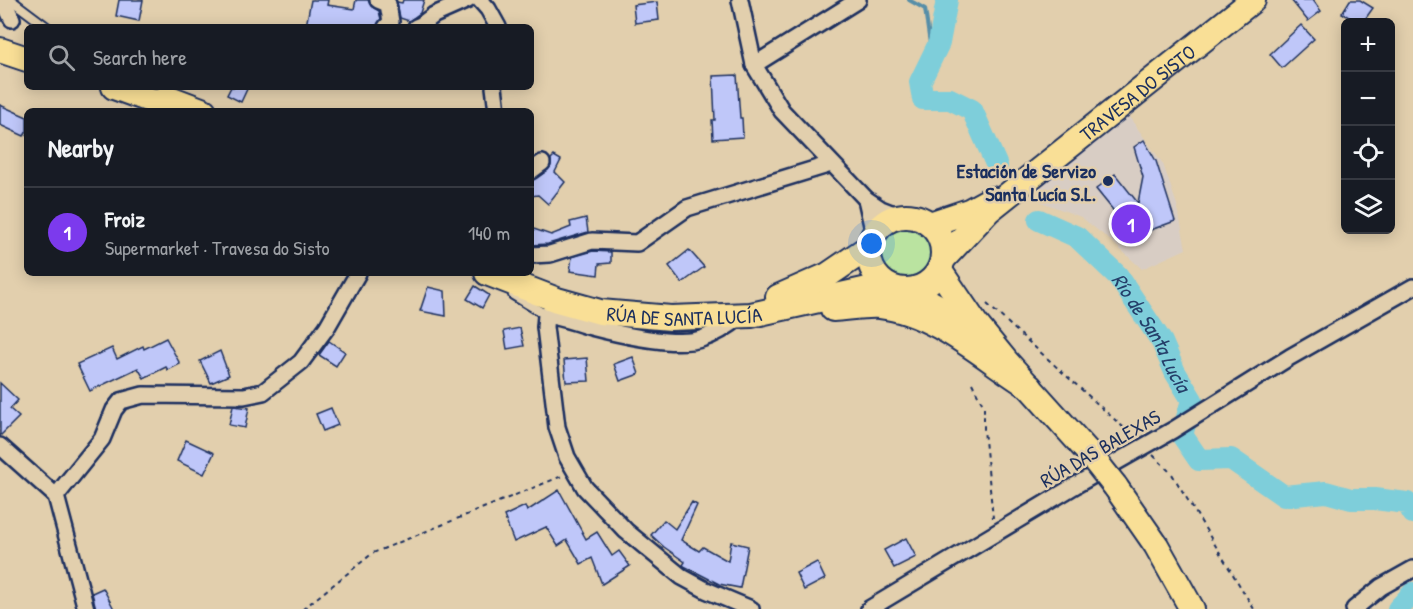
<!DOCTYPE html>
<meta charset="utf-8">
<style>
:root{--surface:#171b24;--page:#242831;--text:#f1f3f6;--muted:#9ea1a6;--line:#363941;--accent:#7c3aed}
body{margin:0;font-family:"Patrick Hand",sans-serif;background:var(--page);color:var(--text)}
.controls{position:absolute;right:18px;top:18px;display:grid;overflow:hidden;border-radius:9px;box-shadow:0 3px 15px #0003}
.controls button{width:54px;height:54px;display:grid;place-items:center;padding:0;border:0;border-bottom:2px solid var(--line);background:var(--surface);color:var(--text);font:30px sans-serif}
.you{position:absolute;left:872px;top:244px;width:21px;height:21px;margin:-15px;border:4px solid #fff;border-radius:50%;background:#1a73e8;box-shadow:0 0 0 9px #1a73e833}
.badge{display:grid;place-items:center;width:39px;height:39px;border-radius:50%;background:var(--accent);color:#fff;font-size:20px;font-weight:700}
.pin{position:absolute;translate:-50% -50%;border:3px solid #fff;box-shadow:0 2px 6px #0006}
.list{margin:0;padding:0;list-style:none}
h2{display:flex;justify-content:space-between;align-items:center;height:78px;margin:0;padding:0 24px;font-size:26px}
h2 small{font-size:20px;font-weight:400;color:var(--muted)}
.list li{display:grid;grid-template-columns:39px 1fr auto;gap:18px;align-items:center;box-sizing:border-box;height:90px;padding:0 24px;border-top:2px solid var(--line)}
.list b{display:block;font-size:22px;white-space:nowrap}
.list p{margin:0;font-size:20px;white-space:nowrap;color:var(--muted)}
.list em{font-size:20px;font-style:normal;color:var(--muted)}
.icon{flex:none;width:33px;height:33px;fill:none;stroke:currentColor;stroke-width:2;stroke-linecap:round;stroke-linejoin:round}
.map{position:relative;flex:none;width:1413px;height:609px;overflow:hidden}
.search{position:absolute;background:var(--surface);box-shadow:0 3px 15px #0003;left:24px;top:24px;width:510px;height:66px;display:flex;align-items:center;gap:15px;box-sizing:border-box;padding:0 21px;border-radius:9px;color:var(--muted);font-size:22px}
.panel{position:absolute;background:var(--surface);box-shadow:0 3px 15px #0003;left:24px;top:108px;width:510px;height:168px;border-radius:9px}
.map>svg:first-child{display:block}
.built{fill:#d8cdc4}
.green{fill:#bae3a0;stroke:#6a897f;stroke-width:1.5}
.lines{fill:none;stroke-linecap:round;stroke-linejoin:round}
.stream{stroke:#568ea8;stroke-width:4}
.river{stroke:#7eceda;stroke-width:22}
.building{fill:#bfc7f9;stroke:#1b2f5e;stroke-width:1.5}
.service-casing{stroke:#1b2f5e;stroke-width:12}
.minor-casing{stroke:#1b2f5e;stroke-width:20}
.trunk-casing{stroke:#1b2f5e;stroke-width:28}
.path{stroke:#1b2f5e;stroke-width:2;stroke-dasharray:4.5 4.5;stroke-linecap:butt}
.service{stroke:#e2cfad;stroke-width:8}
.minor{stroke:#e2cfad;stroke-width:15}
.trunk{stroke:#f9df96;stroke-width:24}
.trunk-bridge-casing{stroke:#1b2f5e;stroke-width:28;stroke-linecap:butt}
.trunk-bridge{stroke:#f9df96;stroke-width:24}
.poi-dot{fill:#1b2f5e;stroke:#e2cfad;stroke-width:2}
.labels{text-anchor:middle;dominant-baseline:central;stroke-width:5;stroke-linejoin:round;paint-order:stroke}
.street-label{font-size:20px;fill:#1b2f5e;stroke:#e2cfad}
.poi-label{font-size:20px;font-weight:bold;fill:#1b2f5e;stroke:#e2cfad;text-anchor:end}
.water-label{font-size:21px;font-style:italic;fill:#253f6a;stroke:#e2cfad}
</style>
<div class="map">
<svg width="1413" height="609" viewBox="0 0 1413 609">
<rect width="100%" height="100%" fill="#e2cfad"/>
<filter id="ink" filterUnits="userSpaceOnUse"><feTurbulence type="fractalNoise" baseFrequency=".0167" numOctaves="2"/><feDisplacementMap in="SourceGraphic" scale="12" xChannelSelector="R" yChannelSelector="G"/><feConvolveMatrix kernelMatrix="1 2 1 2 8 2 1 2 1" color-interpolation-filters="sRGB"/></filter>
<g filter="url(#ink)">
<polygon class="built" points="1128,115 1163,164 1177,205 1186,249 1142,269 1111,241 1081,217 1028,197"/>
<circle class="green" cx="905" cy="254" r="27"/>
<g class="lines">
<polyline class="stream" points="909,0 925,9 932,58"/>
<g class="river">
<polyline points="947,0 939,43 920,82 923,99 950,99 972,110 997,166"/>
<path id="s1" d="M1039,220l38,17 41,39 44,66 13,30 17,28 -10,35 17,25 32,-1 53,37 42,-4 25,7h24l32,4 6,10"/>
<polyline points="1398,609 1413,593"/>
</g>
</g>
<g class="building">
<polygon points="119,0 143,0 139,21 116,16"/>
<polygon points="311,0 328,0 327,5 354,9 356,0 368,0 371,6 379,11 381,19 376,27 306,26"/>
<polygon points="403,0 424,0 420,13 409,21 400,18 397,2 402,3"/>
<polygon points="1291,0 1313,0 1321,11 1308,21"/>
<polygon points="1350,0 1360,0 1373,8 1363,22 1357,22 1342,13"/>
<polygon points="657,2 659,20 635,23 633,5"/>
<polygon points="1301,25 1314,39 1282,68 1270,54"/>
<polygon points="737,75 740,118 742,118 743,137 713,139 712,120 715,120 713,76"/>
<polygon points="231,87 248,87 241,102 227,95"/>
<polygon points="0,105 27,117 27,131 24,136 0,125"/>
<polygon points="1144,140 1156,161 1175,221 1148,231 1140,239 1129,241 1111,220 1117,215 1096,189 1115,174 1138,203 1143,177 1134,147"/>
<polygon points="554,156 561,160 555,172 565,182 548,204 538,195 531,196 531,181 548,170 551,166 551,159"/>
<polygon points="586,218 588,232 548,244 531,245 531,228 551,235 571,227 570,222"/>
<polygon points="689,250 704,267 682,283 669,266"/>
<polygon points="593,251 611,252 611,263 599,264 598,275 570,271 572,257"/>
<polygon points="475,286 489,295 482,308 467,299"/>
<polygon points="428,287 445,291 446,316 420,311"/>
<polygon points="520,328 524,346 507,349 504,331"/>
<polygon points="166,338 180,364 168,370 166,367 144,378 138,368 90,391 77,364 112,348 117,359 143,346 144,349"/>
<polygon points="329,341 345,352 336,366 319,355"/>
<polygon points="220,351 229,375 211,383 200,361"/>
<polygon points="633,357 639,374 620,381 614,364"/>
<polygon points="587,358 589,381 566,382 564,360"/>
<polygon points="0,383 18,400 10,409 19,417 0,436"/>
<polygon points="233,406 249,408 245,428 229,425"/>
<polygon points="331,408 338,425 323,431 316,414"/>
<polygon points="186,440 214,453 204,474 177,461"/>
<polygon points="559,490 586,539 597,532 612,556 619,551 630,566 602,584 592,558 581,564 567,540 558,546 546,527 514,542 504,516 525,506 527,511"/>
<polygon points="692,502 697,505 681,540 699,551 703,547 728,561 731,542 748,546 740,588 719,584 686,567 683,565 685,562 664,547 651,535 664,520 675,529"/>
<polygon points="906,538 916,557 894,568 884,550"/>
<polygon points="817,562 825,579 804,590 796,573"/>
<polygon points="103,588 114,609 96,609 92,593"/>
</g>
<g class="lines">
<defs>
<g id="service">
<polyline points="11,0 47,27"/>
<polyline points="513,295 546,315"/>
</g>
<g id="minor">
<polyline points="3,0 12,19"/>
<polyline points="378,0 388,4 391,22 386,27"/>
<polyline points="480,0 488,9 498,27"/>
<polyline points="740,0 754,65 782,111 866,199 881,209 899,216"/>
<polyline points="416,27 421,25 434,15 468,0"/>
<polyline points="754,65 858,0"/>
<polyline points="494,87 497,111"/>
<polyline points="531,171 542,163"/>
<polyline points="866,199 874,234"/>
<polyline points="531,255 550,254 592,241 637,243 687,208 831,164"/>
<path d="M741,316c-12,10 -24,18 -40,23 -26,8 -83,-5 -110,-12 -15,-4 -29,-10 -45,-12l-1,12 12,100 10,30 18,31 41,43 56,46 24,13 45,19"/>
<polyline points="0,446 56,496 86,609"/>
<polyline points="56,496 102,439 114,410 121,401 143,395 244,396 263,392 301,362 327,327 358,273"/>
<polyline points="869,609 1076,485 1173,430 1290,357 1413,287"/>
<polyline points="1354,609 1381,587 1413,569"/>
</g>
<g id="trunk">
<polyline points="0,50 27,59"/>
<polyline points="114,87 180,111"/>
<polyline points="167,97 204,111"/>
<circle cx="906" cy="253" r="37"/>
<polyline points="930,224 969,211 991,199"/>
<path id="s2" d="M944,258l45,-48 264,-210"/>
<polyline points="940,271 976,324 1006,361 1088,452"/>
<path id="s3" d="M487,273l70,27 43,12 71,6 80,-3 135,-30"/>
<polyline points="910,291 951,314 971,331"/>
<polyline points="778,297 828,275 869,247"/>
<path d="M833,309c15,-1 32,-4 47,-3 55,6 105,53 150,81"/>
<polyline points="1115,486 1156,545 1192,609"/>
</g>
</defs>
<use href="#service" class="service-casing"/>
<use href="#minor" class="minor-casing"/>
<use href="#trunk" class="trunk-casing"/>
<g class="path">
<polyline points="987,304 1134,437"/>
<polyline points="972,383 984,407 984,430 993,518"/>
<polyline points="1153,455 1172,474 1254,609"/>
<polyline points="303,609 373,553 562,476"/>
</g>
<use href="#service" class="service"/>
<use href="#minor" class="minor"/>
<use href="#trunk" class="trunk"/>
<defs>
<polyline id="trunk-bridge" points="1088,452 1115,486"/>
</defs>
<use href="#trunk-bridge" class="trunk-bridge-casing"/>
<use href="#trunk-bridge" class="trunk-bridge"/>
</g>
</g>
<circle class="poi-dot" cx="1108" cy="181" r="6"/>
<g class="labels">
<g class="street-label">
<text stroke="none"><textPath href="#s2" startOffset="255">TRAVESA DO SISTO</textPath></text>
<text stroke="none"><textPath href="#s3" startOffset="204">RÚA DE SANTA LUCÍA</textPath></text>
<text transform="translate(1100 448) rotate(-30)">RÚA DAS BALEXAS</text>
</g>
<g class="poi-label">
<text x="1096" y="170">Estación de Servizo<tspan x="1096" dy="23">Santa Lucía S.L.</tspan></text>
</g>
<g class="water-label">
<text stroke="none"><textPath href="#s1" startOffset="164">Río de Santa Lucía</textPath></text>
</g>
</g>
</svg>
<div class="controls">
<button>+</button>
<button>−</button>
<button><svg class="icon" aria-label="locate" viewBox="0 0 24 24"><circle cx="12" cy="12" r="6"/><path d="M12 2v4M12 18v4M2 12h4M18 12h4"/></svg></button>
<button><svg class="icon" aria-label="layers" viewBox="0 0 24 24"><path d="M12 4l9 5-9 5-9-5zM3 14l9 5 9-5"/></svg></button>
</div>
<div class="you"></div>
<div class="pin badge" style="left:1131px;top:224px">1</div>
<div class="search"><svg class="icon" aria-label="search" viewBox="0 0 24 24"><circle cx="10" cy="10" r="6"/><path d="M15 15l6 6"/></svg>Search here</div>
<section class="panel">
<h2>Nearby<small></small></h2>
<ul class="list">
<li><span class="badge">1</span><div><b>Froiz</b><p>Supermarket · Travesa do Sisto</p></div><em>140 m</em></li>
</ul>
</section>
</div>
